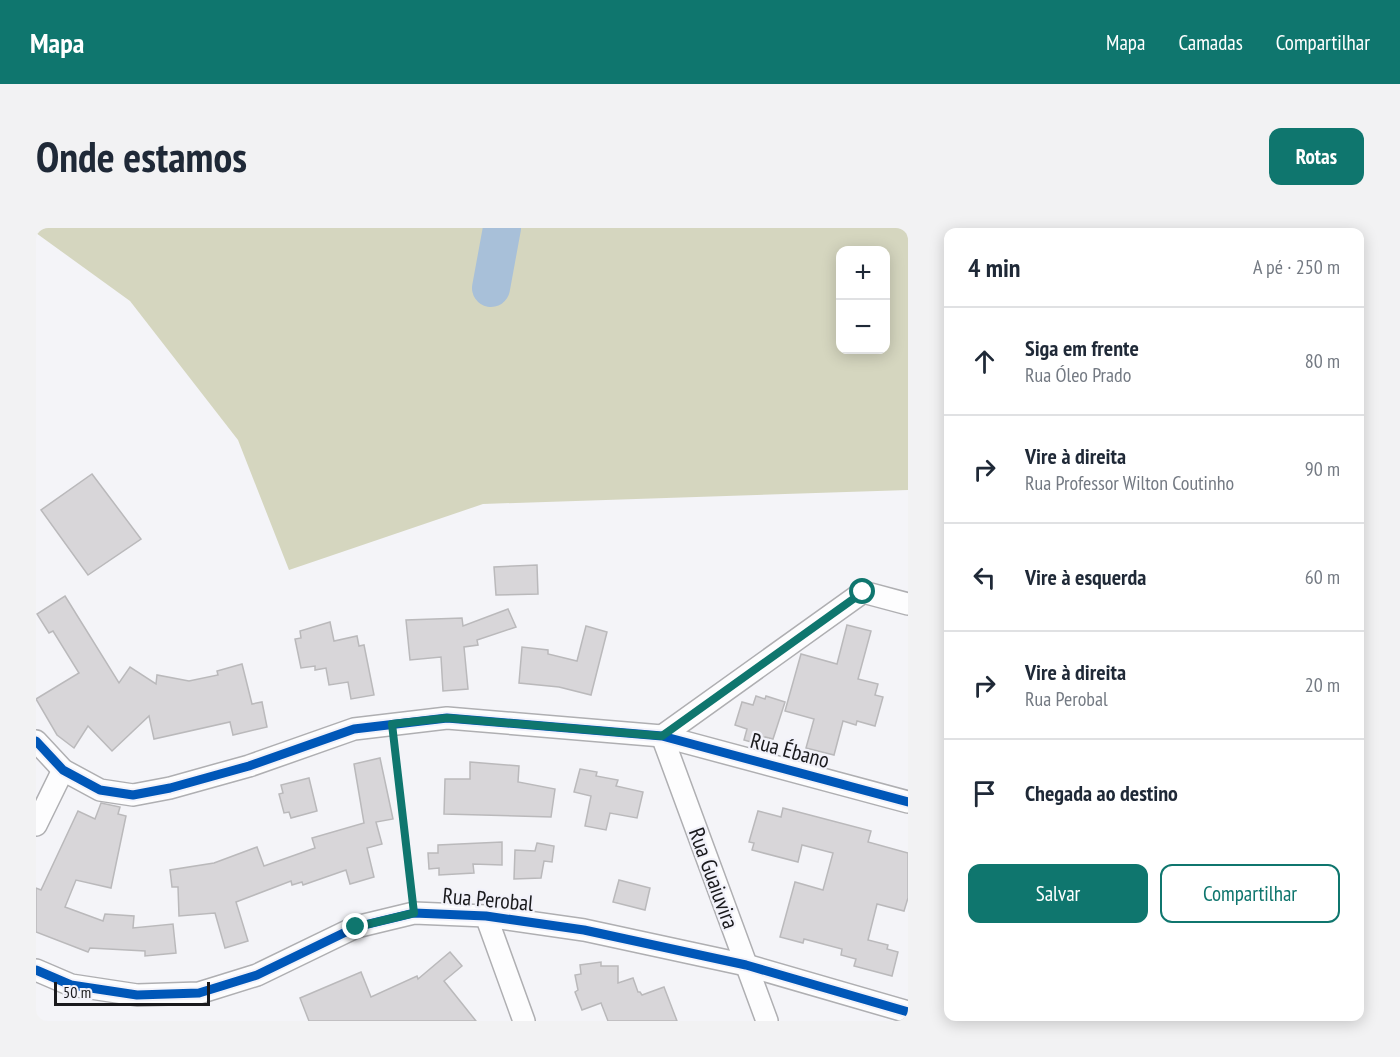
<!DOCTYPE html>
<html lang="pt">
<meta charset="utf-8">
<style>
:root{--surface:#fff;--page:#f2f2f3;--text:#1f2937;--muted:#747a83;--line:#e0e1e3;--accent:#0f766e}
body{margin:0;font-family:"PT Sans Narrow",sans-serif;background:var(--page);color:var(--text)}
.controls{position:absolute;right:18px;top:18px;display:grid;overflow:hidden;border-radius:12px;box-shadow:0 3px 15px #0003}
.controls button{width:54px;height:54px;display:grid;place-items:center;padding:0;border:0;border-bottom:2px solid var(--line);background:var(--surface);color:var(--text);font:30px sans-serif}
.scale{position:absolute;left:18px;bottom:15px;width:156px;box-sizing:border-box;padding-left:6px;border:3px solid #1a1a1d;border-top:0;font-size:16px;line-height:21px;white-space:nowrap;color:#1a1a1d;-webkit-text-stroke:4px #f2f2fa;paint-order:stroke}
.stop{position:absolute;width:18px;height:18px;margin:-14px;border:4px solid #0f766e;border-radius:50%;background:#fff}
.stop.end{background:#0f766e;border-color:#fff;box-shadow:0 2px 6px #0008}
.list{margin:0;padding:0;list-style:none}
h2{display:flex;justify-content:space-between;align-items:center;height:78px;margin:0;padding:0 24px;font-size:26px}
h2 small{font-size:20px;font-weight:400;color:var(--muted)}
.list li{display:grid;grid-template-columns:39px 1fr auto;gap:18px;align-items:center;box-sizing:border-box;height:108px;padding:0 24px;border-top:2px solid var(--line)}
.list b{display:block;font-size:22px;white-space:nowrap}
.list p{margin:0;font-size:20px;white-space:nowrap;color:var(--muted)}
.list em{font-size:20px;font-style:normal;color:var(--muted)}
.actions{display:flex;gap:12px;padding:18px 24px}
.actions a{flex:1;padding:14px 0;border:2px solid var(--accent);border-radius:12px;text-align:center;font-size:21px;color:var(--accent)}
.actions .main{background:var(--accent);color:#fff}
.icon{flex:none;width:33px;height:33px;fill:none;stroke:currentColor;stroke-width:2;stroke-linecap:round;stroke-linejoin:round}
.map{position:relative;flex:none;width:872px;height:793px;overflow:hidden;border-radius:12px}
header{display:flex;align-items:center;gap:36px;box-sizing:border-box;height:84px;padding:0 30px;background:var(--accent);color:#fff}
header strong{font-size:28px}
nav{display:flex;gap:33px;margin-inline-start:auto;font-size:21px}
.intro{display:flex;align-items:center;justify-content:space-between;box-sizing:border-box;height:144px;padding:0 36px}
h1{margin:0;font-size:42px}
.button{padding:15px 27px;border-radius:12px;background:var(--accent);color:#fff;font-size:21px;font-weight:700}
main{display:flex;gap:36px;padding:0 36px}
aside{flex:1;background:var(--surface);border-radius:12px;box-shadow:0 3px 15px #0003}
.map>svg:first-child{display:block}
.forest{fill:#d5d6bf;fill-rule:evenodd}
.lines{fill:none;stroke-linecap:round;stroke-linejoin:round}
.river{stroke:#a8c0d9;stroke-width:38}
.building{fill:#d8d6d9;stroke:#bab9bb;stroke-width:1.5}
.minor-casing{stroke:#afafb2;stroke-width:24}
.path{stroke:#d5d5d6;stroke-width:4;stroke-dasharray:3 4.5;stroke-linecap:butt}
.minor{stroke:#fdfdfe;stroke-width:21}
.cycleway-casing{stroke:#f2f2fa;stroke-width:13}
.cycleway{stroke:#0057b8;stroke-width:9}
.route{stroke:#0f766e;stroke-width:8}
.labels{text-anchor:middle;dominant-baseline:central;stroke-width:4.5;stroke-linejoin:round;paint-order:stroke}
.street-label{font-size:22px;fill:#1a1a1d;stroke:#f2f2fa}
</style>
<header>
<strong>Mapa</strong>
<nav><a>Mapa</a><a>Camadas</a><a>Compartilhar</a></nav>
</header>
<div class="intro"><h1>Onde estamos</h1><a class="button">Rotas</a></div>
<main>
<div class="map">
<svg width="872" height="793" viewBox="0 0 872 793">
<rect width="100%" height="100%" fill="#f4f4f8"/>
<path class="forest" d="M0,0h872v262l-425,14 -194,66 -51,-130 -108,-139 -94,-68zM804,22h46v100h-46z"/>
<g class="lines">
<polyline class="river" points="455,60 466,0"/>
</g>
<g class="building">
<polygon points="56,246 105,311 52,347 5,282"/>
<polygon points="501,337 502,366 460,367 458,339"/>
<polygon points="29,368 83,455 94,439 120,456 121,447 153,453 182,447 181,443 206,436 216,476 226,474 231,499 197,507 194,494 118,511 113,488 76,523 52,498 38,520 21,507 0,471 43,445 17,403 13,405 1,386"/>
<polygon points="472,381 480,399 441,412 442,417 428,419 432,461 407,463 405,429 374,432 370,392 426,390 427,398"/>
<polygon points="294,394 298,413 321,408 323,418 328,417 338,467 315,471 312,454 293,457 290,440 279,442 279,438 265,440 259,411 265,410 264,403"/>
<polygon points="811,397 835,403 822,451 842,456 839,467 847,469 839,498 821,493 820,497 807,493 798,527 770,520 778,491 749,483 765,426 801,436"/>
<polygon points="550,398 571,404 555,467 523,459 483,455 486,419 512,422 512,426 541,433"/>
<polygon points="720,468 729,471 730,468 749,474 737,511 729,509 726,517 708,512 711,501 699,497 706,474 717,477"/>
<polygon points="344,530 357,591 340,594 346,616 331,620 338,649 314,656 310,642 267,657 266,654 256,657 255,653 200,674 212,713 189,720 179,685 143,688 142,659 136,659 134,642 178,635 221,619 228,638 279,620 276,610 328,595 318,536"/>
<polygon points="434,534 483,538 482,554 519,561 515,589 408,586 409,551 434,551"/>
<polygon points="544,541 561,544 560,548 582,552 580,558 607,564 601,590 574,585 570,602 549,598 555,568 538,564"/>
<polygon points="273,550 281,583 255,590 253,584 248,585 243,566 247,565 245,557"/>
<polygon points="65,575 84,579 82,586 90,588 75,660 40,652 29,679 67,693 69,686 98,688 97,700 137,696 140,725 109,728 109,723 54,720 52,724 0,704 0,660 5,662 42,583 59,591"/>
<polygon points="747,580 835,603 832,614 872,625 872,670 868,683 841,676 832,712 852,717 851,721 862,724 856,748 818,738 820,731 805,727 806,721 768,711 767,715 744,709 759,654 787,662 797,625 766,617 762,634 716,622 718,615 713,614 722,583 745,589"/>
<polygon points="466,614 466,637 437,636 438,645 403,647 403,640 393,641 392,625 402,625 402,617"/>
<polygon points="501,615 518,618 516,634 508,633 505,650 478,651 479,622 499,623"/>
<polygon points="583,652 614,660 609,682 577,674"/>
<polygon points="414,724 426,738 408,753 440,793 273,793 264,770 325,744 335,769 381,748 382,751"/>
<polygon points="565,734 565,738 582,738 582,755 597,750 602,764 604,764 606,767 628,759 641,793 572,793 565,775 546,782 539,764 542,762 539,747 545,746 544,737"/>
</g>
<g class="lines">
<defs>
<g id="minor">
<polyline points="626,508 731,793"/>
<polyline points="626,508 827,364 872,376"/>
<polyline points="0,513 27,542 64,562 97,567 134,560 213,538 318,501 411,490 626,508 872,574"/>
<polyline points="0,597 27,542"/>
<polyline points="450,688 488,793"/>
<polyline points="0,742 35,757 101,767 163,765 221,747 320,699 378,685 450,688 548,702 710,737 872,784"/>
</g>
</defs>
<use href="#minor" class="minor-casing"/>
<polyline class="path" points="358,516 376,667"/>
<use href="#minor" class="minor"/>
<defs>
<g id="cycleway">
<polyline points="0,513 27,542 64,562 97,567 134,560 213,538 318,501 411,490 626,508 872,574"/>
<polyline points="0,742 35,757 101,767 163,765 221,747 320,699 378,685 450,688 548,702 710,737 872,784"/>
</g>
</defs>
<use href="#cycleway" class="cycleway-casing"/>
<use href="#cycleway" class="cycleway"/>
</g>
<g class="lines">
<polyline class="route" points="320,699 378,685 356,496 411,490 626,508 827,364"/>
</g>
<g class="labels">
<g class="street-label">
<text transform="translate(754 522) rotate(15)">Rua Ébano</text>
<text transform="translate(678 650) rotate(70)">Rua Guaiuvira</text>
<text transform="translate(452 671) rotate(5)">Rua Perobal</text>
</g>
</g>
</svg>
<div class="controls">
<button>+</button>
<button>−</button>
</div>
<div class="scale">50 m</div>
<div class="stop" style="left:827px;top:364px"></div>
<div class="stop end" style="left:320px;top:699px"></div>
</div>
<aside>
<h2>4 min<small>A pé · 250 m</small></h2>
<ul class="list">
<li><svg class="icon" aria-label="ahead" viewBox="0 0 24 24"><path d="M12 20V5M6 11l6-6 6 6"/></svg><div><b>Siga em frente</b><p>Rua Óleo Prado</p></div><em>80 m</em></li>
<li><svg class="icon" aria-label="right" viewBox="0 0 24 24"><path d="M7 20v-9h11M14 6l5 5-5 5"/></svg><div><b>Vire à direita</b><p>Rua Professor Wilton Coutinho</p></div><em>90 m</em></li>
<li><svg class="icon" aria-label="left" viewBox="0 0 24 24"><path d="M17 20v-9H6M10 6l-5 5 5 5"/></svg><div><b>Vire à esquerda</b></div><em>60 m</em></li>
<li><svg class="icon" aria-label="right" viewBox="0 0 24 24"><path d="M7 20v-9h11M14 6l5 5-5 5"/></svg><div><b>Vire à direita</b><p>Rua Perobal</p></div><em>20 m</em></li>
<li><svg class="icon" aria-label="arrive" viewBox="0 0 24 24"><path d="M6 21V4h12l-3 4 3 4H6"/></svg><div><b>Chegada ao destino</b></div></li>
</ul>
<div class="actions"><a class="main">Salvar</a><a>Compartilhar</a></div>
</aside>
</main>
